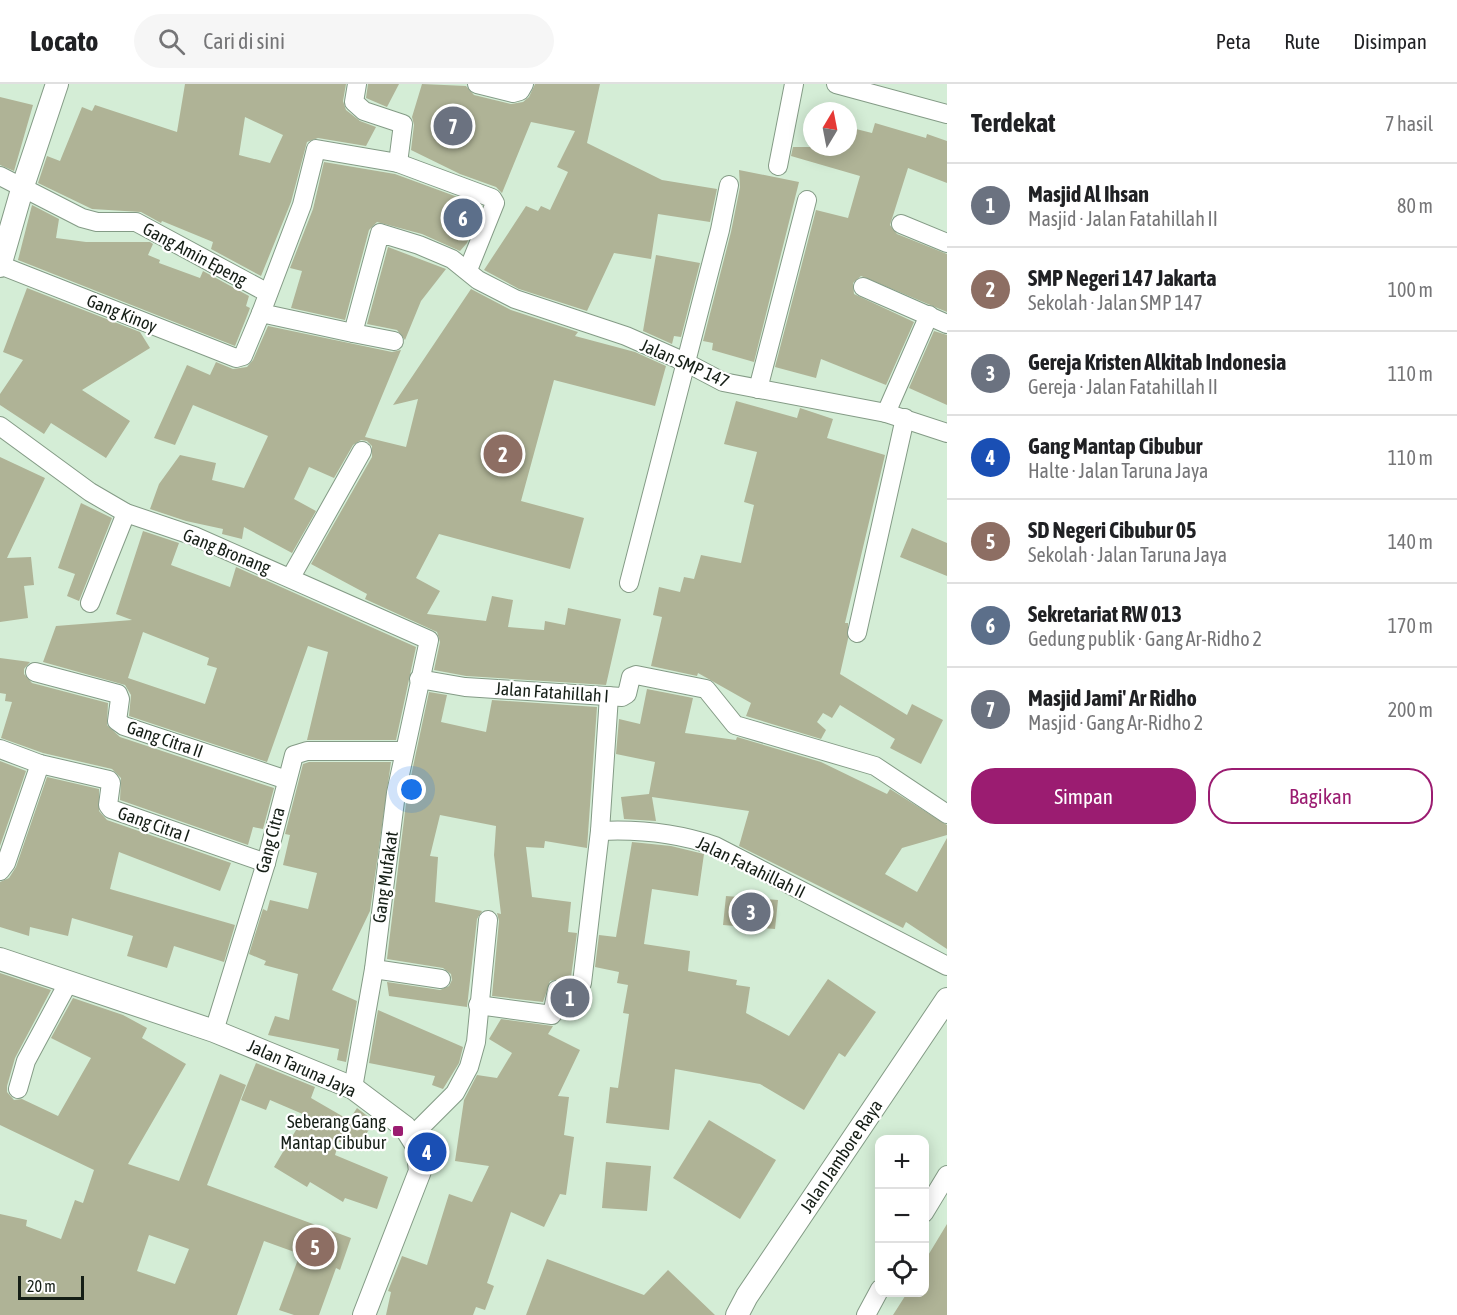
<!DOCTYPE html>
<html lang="id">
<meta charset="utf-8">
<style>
:root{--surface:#fff;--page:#f6f6f6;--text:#202124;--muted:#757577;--line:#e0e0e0;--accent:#9b1c71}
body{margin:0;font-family:"Asap Condensed",sans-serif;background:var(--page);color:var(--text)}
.controls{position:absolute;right:18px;bottom:18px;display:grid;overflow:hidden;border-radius:12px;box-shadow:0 3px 15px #0003}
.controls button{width:54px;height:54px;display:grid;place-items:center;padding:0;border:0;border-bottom:2px solid var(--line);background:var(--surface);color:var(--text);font:30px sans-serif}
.compass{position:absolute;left:803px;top:18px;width:54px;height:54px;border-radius:50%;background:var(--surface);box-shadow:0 3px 15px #0003;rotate:10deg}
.scale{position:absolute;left:18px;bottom:15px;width:66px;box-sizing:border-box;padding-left:6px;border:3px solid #151e16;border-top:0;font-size:16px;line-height:21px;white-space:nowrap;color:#151e16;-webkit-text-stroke:4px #fff;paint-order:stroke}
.you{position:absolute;left:412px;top:706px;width:21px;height:21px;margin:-15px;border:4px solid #fff;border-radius:50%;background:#1a73e8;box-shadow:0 0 0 9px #1a73e833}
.badge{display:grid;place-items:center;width:39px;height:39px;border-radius:50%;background:var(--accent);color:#fff;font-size:20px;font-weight:700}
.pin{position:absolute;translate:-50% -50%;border:3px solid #fff;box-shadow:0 2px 6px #0006}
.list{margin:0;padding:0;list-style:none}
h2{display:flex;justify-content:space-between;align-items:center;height:78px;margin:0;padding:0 24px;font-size:26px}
h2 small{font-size:20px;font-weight:400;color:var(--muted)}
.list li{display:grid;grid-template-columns:39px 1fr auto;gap:18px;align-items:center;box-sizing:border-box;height:84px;padding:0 24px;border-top:2px solid var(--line)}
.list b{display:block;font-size:22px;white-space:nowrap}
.list p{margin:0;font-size:20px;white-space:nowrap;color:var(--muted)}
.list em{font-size:20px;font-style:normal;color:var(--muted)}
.actions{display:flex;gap:12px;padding:18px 24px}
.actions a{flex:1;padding:14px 0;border:2px solid var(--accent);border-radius:24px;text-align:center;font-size:21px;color:var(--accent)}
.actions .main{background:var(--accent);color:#fff}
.icon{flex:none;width:33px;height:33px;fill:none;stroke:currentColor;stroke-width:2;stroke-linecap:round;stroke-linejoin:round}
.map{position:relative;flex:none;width:947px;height:1231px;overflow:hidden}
header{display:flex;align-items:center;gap:36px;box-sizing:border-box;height:84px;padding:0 30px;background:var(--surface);border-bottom:2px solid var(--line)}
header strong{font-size:28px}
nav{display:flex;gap:33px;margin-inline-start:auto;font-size:21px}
.search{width:420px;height:54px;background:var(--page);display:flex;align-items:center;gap:15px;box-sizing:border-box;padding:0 21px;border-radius:33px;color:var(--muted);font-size:22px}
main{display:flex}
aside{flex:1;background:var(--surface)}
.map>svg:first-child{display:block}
.building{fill:#afb396;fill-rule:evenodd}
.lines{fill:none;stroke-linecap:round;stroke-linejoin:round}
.minor-casing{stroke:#849b86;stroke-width:20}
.tertiary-casing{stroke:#849b86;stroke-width:24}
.minor{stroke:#fff;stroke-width:18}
.tertiary{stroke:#fff;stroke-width:22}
.poi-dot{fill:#9b1c71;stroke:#fff;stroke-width:2}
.labels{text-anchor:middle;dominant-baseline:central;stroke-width:4.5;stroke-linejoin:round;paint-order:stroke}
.street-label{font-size:18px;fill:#151e16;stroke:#fff}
.poi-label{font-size:18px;fill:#151e16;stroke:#fff;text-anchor:end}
</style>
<header>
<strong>Locato</strong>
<div class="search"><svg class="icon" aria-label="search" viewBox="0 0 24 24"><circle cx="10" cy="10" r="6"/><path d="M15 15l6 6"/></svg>Cari di sini</div>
<nav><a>Peta</a><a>Rute</a><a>Disimpan</a></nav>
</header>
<main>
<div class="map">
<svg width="947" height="1231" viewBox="0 0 947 1231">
<rect width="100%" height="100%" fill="#d4edd6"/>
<g class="building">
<path d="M185,0h161l-3,17 3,9 14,11 16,6 -10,19 -48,-8 -11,4 -16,60 -30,74 -50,-27 2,-7 -51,-21 -1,2 -20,-11 -49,-3 -54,-26 9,-27 13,5 22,-54 10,4 3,-6 82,27zM245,33l38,18 -13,28 -31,-8z"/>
<polygon points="368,0 399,0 387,23 366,14"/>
<polygon points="422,0 466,2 474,11 511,20 523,18 529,13 535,0 600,0 587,59 662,96 717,105 710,138 658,130 651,175 614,169 587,227 519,205 484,186 526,122 538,127 541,122 550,126 568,88 557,83 575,47 531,38 502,109 496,103 460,90 411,66 414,41 412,33"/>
<polygon points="0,13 33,21 14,87 0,81"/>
<polygon points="875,39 926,54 927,50 947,57 947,99 908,84 890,141 897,150 947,170 947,228 861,192 853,199 854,210 914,238 886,301 821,275 816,294 775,283 816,126 848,134 860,92 791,72 793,63 848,63 848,43 872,49"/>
<polygon points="324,78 395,90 482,122 467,159 460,167 422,150 377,138 369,146 345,236 291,224 302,187 290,184 313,125"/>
<polygon points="739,86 799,98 754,278 712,266 713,259 703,257 731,148 740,103"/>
<polygon points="32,121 59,135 56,154 86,158 150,158 153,160 148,171 160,176 159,179 200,194 203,187 249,212 246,222 250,224 247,232 235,262 18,176"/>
<polygon points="388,163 446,185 421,217 405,256 397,246 367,240"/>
<polygon points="656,171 700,179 681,253 674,252 672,260 643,247"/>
<polygon points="27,204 140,248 150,264 82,306 130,337 106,374 51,339 44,350 0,321 0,310 23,276 3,268"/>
<polygon points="471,205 511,226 578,248 575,252 635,268 666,282 655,322 554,296 521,417 584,434 570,485 439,450 416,494 440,507 427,530 486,537 492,512 513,516 508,543 544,546 545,537 565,541 568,524 621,535 606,601 466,592 434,586 440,558 437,548 365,515 367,510 311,480 372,373 372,362 367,357 361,356 353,361 334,394 309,383 294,415 316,427 292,469 244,443 242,455 222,450 223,445 186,437 150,425 159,400 180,371 216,379 212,396 244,404 268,352 193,321 175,361 154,354 187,281 210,291 216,278 233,285 247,283 253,276 268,242 392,268 401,266 365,353 406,363 418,315 393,321"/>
<polygon points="934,247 947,251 947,321 909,304"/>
<polygon points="736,317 797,334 800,324 833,335 827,354 885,371 845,539 848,539 848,555 840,590 907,631 912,620 943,636 921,680 890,664 895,655 840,621 832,634 823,629 817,638 826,646 821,655 746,632 751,619 698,589 697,592 651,582 662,533 653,531 659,503 680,508 684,493 694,495 701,471 741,479 754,421 744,418 757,368 724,360"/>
<polygon points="0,373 45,394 7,474 31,473 34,501 24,502 28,534 0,538"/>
<polygon points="81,419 112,434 79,517 67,512 75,490 58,484"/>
<polygon points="912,444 947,459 947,492 900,473"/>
<path d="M143,447l36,12 -8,22 59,22 6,-20 180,80 -20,93h-89l21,-88 -20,-6 -41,116 -138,-46 2,-21 -6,-10 -82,-23 13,-36 76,-6 -16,-6zM143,548l66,26 -2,7 10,3 -12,36 -77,-26z"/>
<polygon points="0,574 30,578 24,585 24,590 32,599 108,619 107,641 120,653 274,704 263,745 253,743 248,761 120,716 121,694 112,685 43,669 1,654 12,618 5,617 6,610 0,609"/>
<polygon points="647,605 693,614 685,649 736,656 737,653 821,678 887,710 890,705 947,741 947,751 902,764 885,790 917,808 947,754 947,865 906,838 903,844 739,762 749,727 652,713 656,737 624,735 621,713 649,710 655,678 616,670 619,635 640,640"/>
<polygon points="429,608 447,611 441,638 486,648 492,616 597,623 587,764 545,757 544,764 526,763 532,813 571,818 568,848 577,849 571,893 550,897 543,918 492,912 499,837 497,829 501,830 494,771 496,742 440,731 430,772 438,773 435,818 482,827 477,835 467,923 389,912 387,898 440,906 449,902 452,896 451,890 443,884 387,875 407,711"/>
<polygon points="0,677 26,687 0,762"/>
<polygon points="309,678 391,678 370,827 332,906 357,917 346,978 337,976 339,965 268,951 275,932 289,936 298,890 264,881 266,877 249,870 263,825 267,827 270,816 308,825 317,789 283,781 290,751 285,750 303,680"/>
<polygon points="47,693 99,705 99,727 107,736 231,779 220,807 119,768 110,805 235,841 224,878 174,862 167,884 127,872 133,852 72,834 68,852 30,843 29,852 0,843 0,798 9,794 16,783"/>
<polygon points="632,758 671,762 704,770 698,812 652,805 644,860 690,867 688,887 737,896 736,901 750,903 746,929 789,952 828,895 876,928 845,973 839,969 804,1026 760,1000 675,985 669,1046 606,1039 610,1003 618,1004 629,930 623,929 628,901 617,899 619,888 595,883 599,851 616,853"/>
<polygon points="726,812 778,816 775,845 723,841"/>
<path d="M0,889l51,17 -36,68 -8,28v6l7,8 8,-1 36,17 33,-58 -40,-20 22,-40 50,17 24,13 -5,10 44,26 -58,100 51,17 41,-107 26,11 -39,100 144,53 -11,32 -4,-2 -17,47h-25l-15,-5 21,-56 -36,-13 -27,74h-237v-101l27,6 -1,6 35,13 14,-39 8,3 11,-33 -94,-45zM149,1151l40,14 -14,35 -38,-13z"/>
<polygon points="378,926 463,963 459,979 443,1005 432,1001 435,992 369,979"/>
<polygon points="501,935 553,942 548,950 580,966 558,1012 569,1013 564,1051 574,1053 566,1111 560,1110 544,1143 511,1128 487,1199 494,1202 485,1226 476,1223 473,1231 386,1231 391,1208 388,1207 402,1172 427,1181 449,1110 472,1118 489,1082 455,1077 464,1016 477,991 497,994 512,969 489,955"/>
<polygon points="256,979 315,1003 311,1014 349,1036 357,1024 374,1037 359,1062 339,1058 335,1071 388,1093 377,1125 345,1114 343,1118 310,1098 307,1103 274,1083 305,1031 270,1016 266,1026 241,1016"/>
<polygon points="709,1036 776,1076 740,1135 673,1094"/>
<polygon points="606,1078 651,1082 647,1127 602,1124"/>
<polygon points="947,1140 947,1231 893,1231 907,1209 924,1209 924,1178"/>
<polygon points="547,1175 644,1211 668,1186 715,1231 526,1231"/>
</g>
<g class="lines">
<defs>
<g id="minor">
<polyline points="357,0 354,18 364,27 403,40 398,79"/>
<polyline points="477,0 513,9 520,7 524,0"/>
<polyline points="836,0 947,30"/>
<polyline points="778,82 794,0"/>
<polyline points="0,92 82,134 97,138 136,138 268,209"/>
<polyline points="901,140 947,159"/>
<polyline points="0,181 236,274 243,272 261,229 353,249 380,149 419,161 452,175 478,196 515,215 626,252 685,278 723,298 886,329 947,349"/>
<polyline points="863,203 947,240"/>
<polyline points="261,229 302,121 316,65 398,79 492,114 495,119 468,186"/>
<polyline points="353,249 394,257"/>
<polyline points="758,305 807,116"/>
<polyline points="886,329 929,231"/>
<polyline points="0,342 90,408 126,429 194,452 429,556 396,709 374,885 353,1004"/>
<polyline points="291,493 362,367"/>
<polyline points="629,499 720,146 729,101"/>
<polyline points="90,519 126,429"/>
<polyline points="857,549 905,334"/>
<polyline points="35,588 118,610 120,615 117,637 124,642 287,696"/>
<polyline points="419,595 465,603 622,613 627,610 631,593 636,591 706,605 735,641 875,682 947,730"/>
<polyline points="0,665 40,680 109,696 111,699 108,721 111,725 266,779"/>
<path d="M600,747c41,-2 77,2 115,15l232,120"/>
<polyline points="0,787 6,779 40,680"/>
<polyline points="374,885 441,895"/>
<polyline points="478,921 552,931 557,906 578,903 582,899 600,747 609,612"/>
<polyline points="214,947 266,779 294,671 307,667 403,667"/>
<polyline points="18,1005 26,977 68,899"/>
<polyline points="412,1052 455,1009 469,983 476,958 488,836"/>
<polyline points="924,1129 947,1091"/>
<polyline points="866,1231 880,1205"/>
</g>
<g id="tertiary">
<polyline points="0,182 23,102 57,0"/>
<polyline points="0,875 214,947 353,1004 405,1043 417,1062 420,1087 364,1231"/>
<polyline points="737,1231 747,1212 947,915"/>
</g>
</defs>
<use href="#minor" class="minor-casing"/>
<use href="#tertiary" class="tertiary-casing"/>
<use href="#minor" class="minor"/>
<use href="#tertiary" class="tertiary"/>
</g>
<rect class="poi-dot" x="392" y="1041" width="12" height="12" rx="3"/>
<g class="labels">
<g class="street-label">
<text transform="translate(195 170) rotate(28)">Gang Amin Epeng</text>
<text transform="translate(122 229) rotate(22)">Gang Kinoy</text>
<text transform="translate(685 279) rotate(24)">Jalan SMP 147</text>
<text transform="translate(227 467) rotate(22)">Gang Bronang</text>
<text transform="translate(552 608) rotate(4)">Jalan Fatahillah I</text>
<text transform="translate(165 655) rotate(19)">Gang Citra II</text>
<text transform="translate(154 740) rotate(19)">Gang Citra I</text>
<text transform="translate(270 756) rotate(-75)">Gang Citra</text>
<text transform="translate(751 783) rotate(26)">Jalan Fatahillah II</text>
<text transform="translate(385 793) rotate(-82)">Gang Mufakat</text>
<text transform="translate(302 984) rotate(24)">Jalan Taruna Jaya</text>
<text transform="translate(841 1072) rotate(-56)">Jalan Jambore Raya</text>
</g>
<g class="poi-label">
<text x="386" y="1037">Seberang Gang<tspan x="386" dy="21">Mantap Cibubur</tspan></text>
</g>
</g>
</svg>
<div class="controls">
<button>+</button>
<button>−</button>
<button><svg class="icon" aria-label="locate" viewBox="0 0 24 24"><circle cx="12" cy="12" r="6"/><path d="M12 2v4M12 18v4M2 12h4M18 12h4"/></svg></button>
</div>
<svg class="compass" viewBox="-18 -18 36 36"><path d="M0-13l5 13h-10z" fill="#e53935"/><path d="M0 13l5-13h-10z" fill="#757577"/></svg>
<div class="scale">20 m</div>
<div class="you"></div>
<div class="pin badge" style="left:570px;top:914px;background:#6b7280">1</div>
<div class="pin badge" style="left:503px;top:370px;background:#8d6e63">2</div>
<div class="pin badge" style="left:751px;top:828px;background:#6b7280">3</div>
<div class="pin badge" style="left:427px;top:1068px;background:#1a4fb4">4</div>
<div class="pin badge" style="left:315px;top:1163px;background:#8d6e63">5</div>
<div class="pin badge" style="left:463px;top:134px;background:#5c6f8a">6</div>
<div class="pin badge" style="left:453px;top:42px;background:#6b7280">7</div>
</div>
<aside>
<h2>Terdekat<small>7 hasil</small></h2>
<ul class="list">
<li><span class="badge" style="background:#6b7280">1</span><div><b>Masjid Al Ihsan</b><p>Masjid · Jalan Fatahillah II</p></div><em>80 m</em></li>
<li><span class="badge" style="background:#8d6e63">2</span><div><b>SMP Negeri 147 Jakarta</b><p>Sekolah · Jalan SMP 147</p></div><em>100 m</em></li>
<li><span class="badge" style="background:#6b7280">3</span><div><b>Gereja Kristen Alkitab Indonesia</b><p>Gereja · Jalan Fatahillah II</p></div><em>110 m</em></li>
<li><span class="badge" style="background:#1a4fb4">4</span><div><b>Gang Mantap Cibubur</b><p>Halte · Jalan Taruna Jaya</p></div><em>110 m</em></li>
<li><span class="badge" style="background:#8d6e63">5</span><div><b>SD Negeri Cibubur 05</b><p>Sekolah · Jalan Taruna Jaya</p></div><em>140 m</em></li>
<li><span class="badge" style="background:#5c6f8a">6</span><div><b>Sekretariat RW 013</b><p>Gedung publik · Gang Ar-Ridho 2</p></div><em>170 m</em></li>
<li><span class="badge" style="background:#6b7280">7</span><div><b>Masjid Jami' Ar Ridho</b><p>Masjid · Gang Ar-Ridho 2</p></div><em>200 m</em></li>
</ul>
<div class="actions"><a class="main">Simpan</a><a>Bagikan</a></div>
</aside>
</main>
